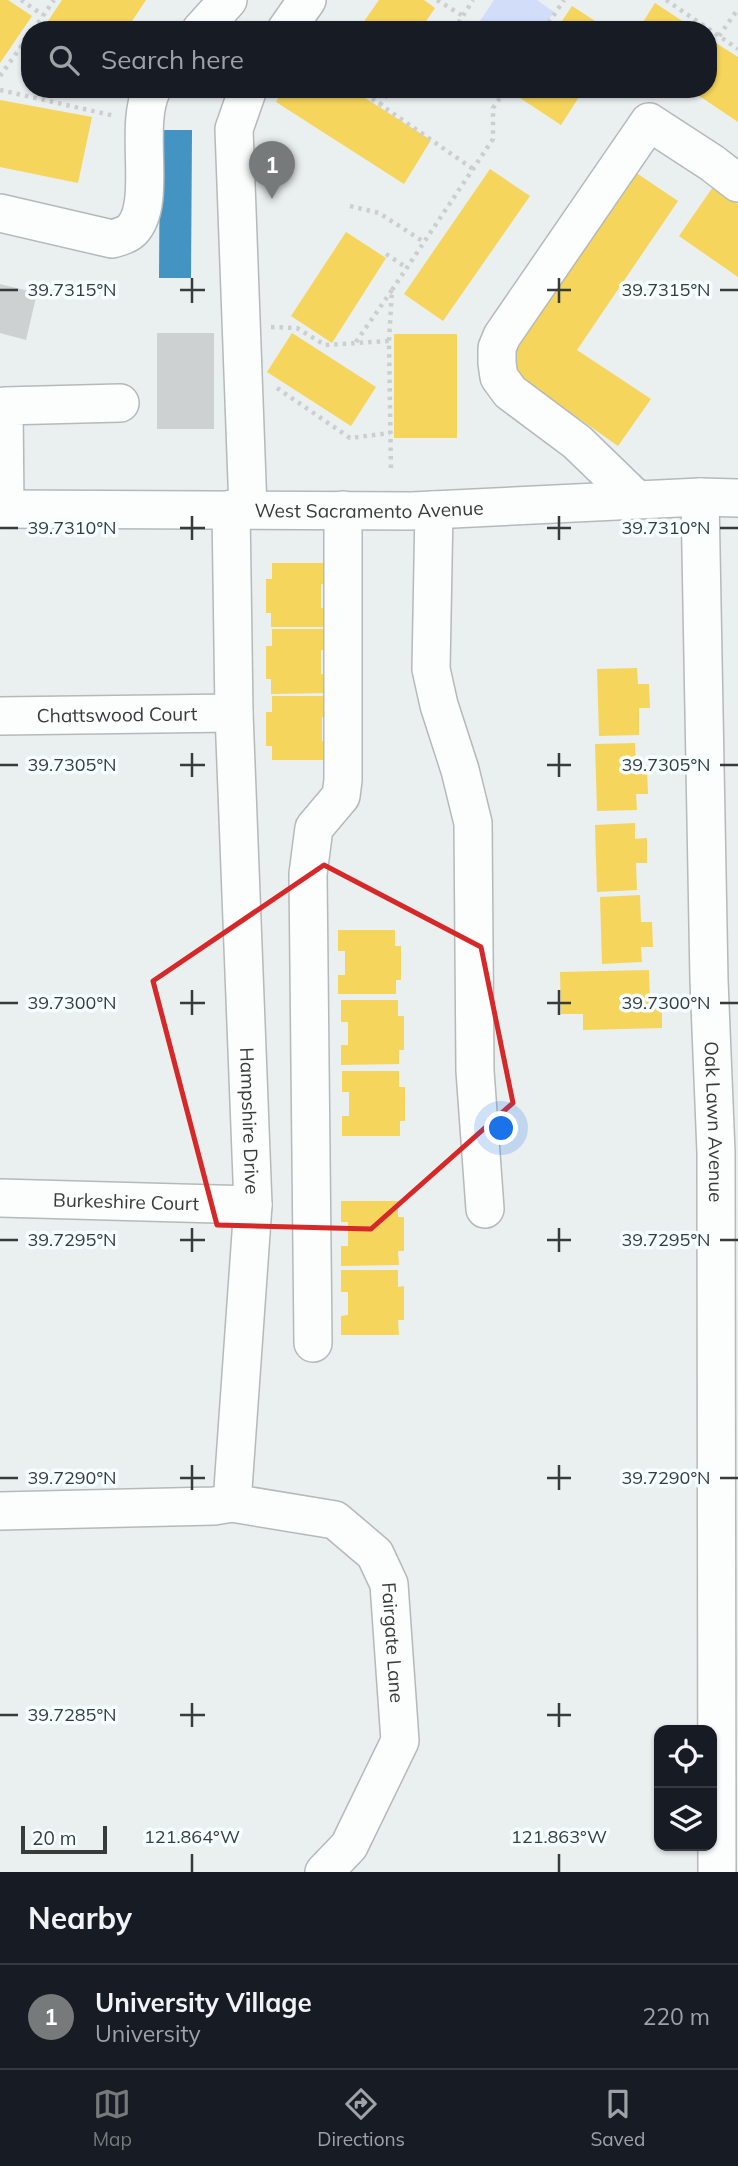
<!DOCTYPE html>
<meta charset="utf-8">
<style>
:root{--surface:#171b24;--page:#242831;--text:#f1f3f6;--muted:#9ea1a6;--line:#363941;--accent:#767a7a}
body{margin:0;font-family:Mulish,sans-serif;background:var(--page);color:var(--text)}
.controls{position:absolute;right:21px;bottom:21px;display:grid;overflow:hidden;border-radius:14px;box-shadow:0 2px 5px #0004}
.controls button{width:63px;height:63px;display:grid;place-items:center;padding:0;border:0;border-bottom:2px solid var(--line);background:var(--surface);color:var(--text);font:35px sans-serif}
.scale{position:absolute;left:21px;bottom:18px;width:86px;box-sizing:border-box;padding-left:7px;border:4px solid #373b3b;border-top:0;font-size:19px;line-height:24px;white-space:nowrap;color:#373b3b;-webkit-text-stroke:5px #f7feff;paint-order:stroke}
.you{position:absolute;left:502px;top:1129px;width:24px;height:24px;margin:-18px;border:5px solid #fff;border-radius:50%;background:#1a73e8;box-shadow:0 0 0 10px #1a73e833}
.badge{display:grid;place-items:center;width:46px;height:46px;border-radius:50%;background:var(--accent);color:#fff;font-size:23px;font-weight:700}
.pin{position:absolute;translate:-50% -58px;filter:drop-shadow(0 2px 4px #0008)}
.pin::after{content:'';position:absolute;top:37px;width:24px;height:21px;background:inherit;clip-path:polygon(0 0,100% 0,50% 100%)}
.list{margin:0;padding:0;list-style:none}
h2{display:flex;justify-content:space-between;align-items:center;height:91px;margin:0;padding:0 28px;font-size:30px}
h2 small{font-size:23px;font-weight:400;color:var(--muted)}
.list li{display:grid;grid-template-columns:46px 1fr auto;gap:21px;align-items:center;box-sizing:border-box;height:105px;padding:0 28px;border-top:2px solid var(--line)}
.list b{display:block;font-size:26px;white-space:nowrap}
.list p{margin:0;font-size:23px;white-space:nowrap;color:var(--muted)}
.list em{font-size:23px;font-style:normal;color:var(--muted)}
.icon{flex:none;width:38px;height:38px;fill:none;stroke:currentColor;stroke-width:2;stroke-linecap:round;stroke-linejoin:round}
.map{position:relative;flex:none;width:738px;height:1872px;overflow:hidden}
.search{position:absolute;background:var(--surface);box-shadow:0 2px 5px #0004;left:21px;right:21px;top:21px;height:77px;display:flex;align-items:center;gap:18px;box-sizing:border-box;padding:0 24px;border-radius:28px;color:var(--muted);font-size:26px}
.sheet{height:196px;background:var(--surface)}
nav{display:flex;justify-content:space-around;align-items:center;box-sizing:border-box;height:98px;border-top:2px solid var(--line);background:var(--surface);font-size:19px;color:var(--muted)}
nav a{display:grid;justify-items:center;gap:4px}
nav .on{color:var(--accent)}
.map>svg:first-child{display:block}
.water{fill:#d2ddf9}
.homes{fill:#f6d55c}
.schools{fill:#4393c3}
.building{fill:#ced1d1}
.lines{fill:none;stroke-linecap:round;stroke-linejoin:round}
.minor-casing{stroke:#b5b9b9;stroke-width:40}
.path{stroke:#cdcfcf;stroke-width:4.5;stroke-dasharray:3.5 5;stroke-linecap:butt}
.minor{stroke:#fcfdfd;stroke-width:37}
.marked{fill:none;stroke:#d62828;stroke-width:5;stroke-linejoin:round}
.ticks{fill:none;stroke:#373b3b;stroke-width:2.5}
.labels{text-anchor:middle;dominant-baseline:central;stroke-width:7;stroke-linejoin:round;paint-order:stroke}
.street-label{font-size:19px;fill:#373b3b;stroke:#f7feff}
.ticks-label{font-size:18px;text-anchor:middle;fill:#373b3b;stroke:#f7feff;stroke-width:7;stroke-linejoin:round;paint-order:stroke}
</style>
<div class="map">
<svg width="738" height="1872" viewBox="0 0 738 1872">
<rect width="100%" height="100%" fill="#eaeff0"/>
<polygon class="water" points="494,0 537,0 554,12 542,30 474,30"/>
<g class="homes">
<polygon points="0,0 8,0 32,16 0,63"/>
<polygon points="62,0 146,0 126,30 42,30"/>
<polygon points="379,0 424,0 435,8 420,30 358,30"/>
<polygon points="655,3 696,30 638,30"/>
<polygon points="572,6 609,30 556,30"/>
<polygon points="708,38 738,57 738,122 689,89 708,89"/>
<polygon points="284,89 351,89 431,140 404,184 276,102"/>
<polygon points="517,89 584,89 561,125 514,94"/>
<polygon points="0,100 92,117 78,183 0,167"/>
<polygon points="629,168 678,201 577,350 651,399 618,446 499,362"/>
<polygon points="490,169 530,196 443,321 404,294"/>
<polygon points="713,187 738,204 738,277 679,236"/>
<polygon points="346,232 386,258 332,343 291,316"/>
<polygon points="292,333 376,387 351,426 267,372"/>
<rect x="394" y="334" width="63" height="104"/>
<polygon points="272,563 329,563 329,584 321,584 321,608 328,608 329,627 271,627 271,613 266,613 266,579 272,579"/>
<polygon points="272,629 329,629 329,650 321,650 321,674 329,674 329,693 271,694 271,679 266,679 266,646 272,646"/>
<polygon points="637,668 638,684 649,684 650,708 639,708 639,735 599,736 597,669"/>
<polygon points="272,696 330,696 330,717 322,717 322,741 330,741 330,760 272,760 272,746 266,746 266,712 272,712"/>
<polygon points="635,743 636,770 647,769 648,794 636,794 637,810 597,811 595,744"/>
<polygon points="635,823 635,839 647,838 647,863 636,863 637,890 597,892 595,825"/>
<polygon points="640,895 641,922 652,922 653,947 641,947 642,962 602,964 600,897"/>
<polygon points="338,930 395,930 395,946 401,946 401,980 396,980 396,994 338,994 338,975 345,975 345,951 338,951"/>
<polygon points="649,970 650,1000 662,1000 662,1028 583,1030 583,1014 561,1014 560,972"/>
<polygon points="341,1000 398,1000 398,1016 404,1016 404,1050 399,1050 399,1064 341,1065 341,1045 348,1045 348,1022 341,1022"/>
<polygon points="342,1071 399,1071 399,1087 405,1087 405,1121 400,1121 400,1136 342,1136 342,1116 349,1116 349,1092 342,1092"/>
<polygon points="341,1201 398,1201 398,1217 404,1217 404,1251 398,1251 399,1265 341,1266 341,1246 348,1246 348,1222 341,1222"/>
<polygon points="341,1270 398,1270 398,1287 404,1286 404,1320 398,1320 399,1335 341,1335 341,1316 348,1315 348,1292 341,1292"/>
</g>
<polygon class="schools" points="160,130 192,130 191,278 159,278"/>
<g class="building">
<polygon points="0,284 37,293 26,340 0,333"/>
<rect x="157" y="333" width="57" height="96"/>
</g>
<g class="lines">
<defs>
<g id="minor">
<polyline points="201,30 228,0"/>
<polyline points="286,30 307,0"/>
<polyline points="248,89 234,129 248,509"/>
<path d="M0,213l112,26c7,-2 15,-4 20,-9 26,-27 1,-103 20,-141"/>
<path id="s1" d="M700,497l9,483 7,172 1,720"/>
<polyline points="637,500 577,442 510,392 499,377 497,363 497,348 502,336 649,122 712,163 738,183"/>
<path id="s2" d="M0,509l412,2 288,-14 38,1"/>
<polyline points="5,509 4,406 120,403"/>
<path id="s3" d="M231,509l3,204 19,492 -21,298"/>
<polyline points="434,510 431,669 439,705 460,770 473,823 475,1071 485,1209"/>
<path id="s4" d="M0,716l234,-3"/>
<path id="s5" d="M0,1198l253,7"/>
<polyline points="313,1343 308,874 314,828 341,796 343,780 343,510"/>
<path id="s6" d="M0,1511l214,-5 18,-3 103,17 40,34 14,30 11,157 -51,105 -25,26"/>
</g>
</defs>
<use href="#minor" class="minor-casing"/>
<g class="path">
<polyline points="21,0 43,15"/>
<polyline points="437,0 463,16"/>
<polyline points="666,0 738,49"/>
<polyline points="33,30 54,0"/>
<polyline points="454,30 473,0"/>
<polyline points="544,30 564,0"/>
<polyline points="719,36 738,9"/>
<polyline points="0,76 30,34"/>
<polyline points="358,89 473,169"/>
<polyline points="0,90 115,116"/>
<polyline points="380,105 391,89"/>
<polyline points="350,206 379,213 424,242"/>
<polyline points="386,254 407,268"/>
<polyline points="392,290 493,139 493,108 506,89"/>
<polyline points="271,327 297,328 325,345 389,341 391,473"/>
<polyline points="356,342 392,290 389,341"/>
<polyline points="277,388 350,438 390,433"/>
</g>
<use href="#minor" class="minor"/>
</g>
<path class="marked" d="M324,865l157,82 32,156 -142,126 -154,-4 -64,-244z"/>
<path class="ticks" d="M192,278v25M559,278v25M0,290h18M180,290h25M547,290h24M720,290h18M192,516v24M559,516v24M0,528h18M180,528h25M547,528h24M720,528h18M192,753v24M559,753v24M0,765h18M180,765h25M547,765h24M720,765h18M192,990v25M559,990v25M0,1003h18M180,1003h25M547,1003h24M720,1003h18M192,1228v24M559,1228v24M0,1240h18M180,1240h25M547,1240h24M720,1240h18M192,1465v25M559,1465v25M0,1478h18M180,1478h25M547,1478h24M720,1478h18M192,1703v24M559,1703v24M0,1715h18M180,1715h25M547,1715h24M192,1854v18M559,1854v18"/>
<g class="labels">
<g class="street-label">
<text stroke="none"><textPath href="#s2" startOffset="369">West Sacramento Avenue</textPath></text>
<text stroke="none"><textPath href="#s4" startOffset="117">Chattswood Court</textPath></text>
<text stroke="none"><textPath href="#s1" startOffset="625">Oak Lawn Avenue</textPath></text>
<text stroke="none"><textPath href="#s3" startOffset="612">Hampshire Drive</textPath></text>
<text stroke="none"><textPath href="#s5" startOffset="126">Burkeshire Court</textPath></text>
<text stroke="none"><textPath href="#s6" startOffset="481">Fairgate Lane</textPath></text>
</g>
</g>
<g class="ticks-label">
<text x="72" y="296">39.7315°N</text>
<text x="666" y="296">39.7315°N</text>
<text x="72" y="534">39.7310°N</text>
<text x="666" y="534">39.7310°N</text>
<text x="72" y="771">39.7305°N</text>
<text x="666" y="771">39.7305°N</text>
<text x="72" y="1009">39.7300°N</text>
<text x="666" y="1009">39.7300°N</text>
<text x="72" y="1246">39.7295°N</text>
<text x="666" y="1246">39.7295°N</text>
<text x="72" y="1484">39.7290°N</text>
<text x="666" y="1484">39.7290°N</text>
<text x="72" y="1721">39.7285°N</text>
<text x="192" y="1843">121.864°W</text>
<text x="559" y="1843">121.863°W</text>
</g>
</svg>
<div class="controls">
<button><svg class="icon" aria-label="locate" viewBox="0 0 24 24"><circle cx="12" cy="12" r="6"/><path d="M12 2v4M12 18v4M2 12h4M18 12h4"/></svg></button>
<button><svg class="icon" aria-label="layers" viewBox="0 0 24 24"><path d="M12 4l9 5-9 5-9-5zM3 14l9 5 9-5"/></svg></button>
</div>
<div class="scale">20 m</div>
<div class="you"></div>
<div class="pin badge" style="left:272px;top:199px">1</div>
<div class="search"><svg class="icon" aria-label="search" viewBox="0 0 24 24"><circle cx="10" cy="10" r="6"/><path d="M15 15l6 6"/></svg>Search here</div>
</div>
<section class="sheet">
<h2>Nearby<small></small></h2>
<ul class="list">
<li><span class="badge">1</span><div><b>University Village</b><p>University</p></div><em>220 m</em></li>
</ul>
</section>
<nav>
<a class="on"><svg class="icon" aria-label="map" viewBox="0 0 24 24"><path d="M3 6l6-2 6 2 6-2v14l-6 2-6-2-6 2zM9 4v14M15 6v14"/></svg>Map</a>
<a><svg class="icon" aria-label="directions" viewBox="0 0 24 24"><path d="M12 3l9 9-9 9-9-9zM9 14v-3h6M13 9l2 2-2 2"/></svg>Directions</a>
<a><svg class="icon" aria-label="saved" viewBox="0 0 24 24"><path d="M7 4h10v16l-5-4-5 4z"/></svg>Saved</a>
</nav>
